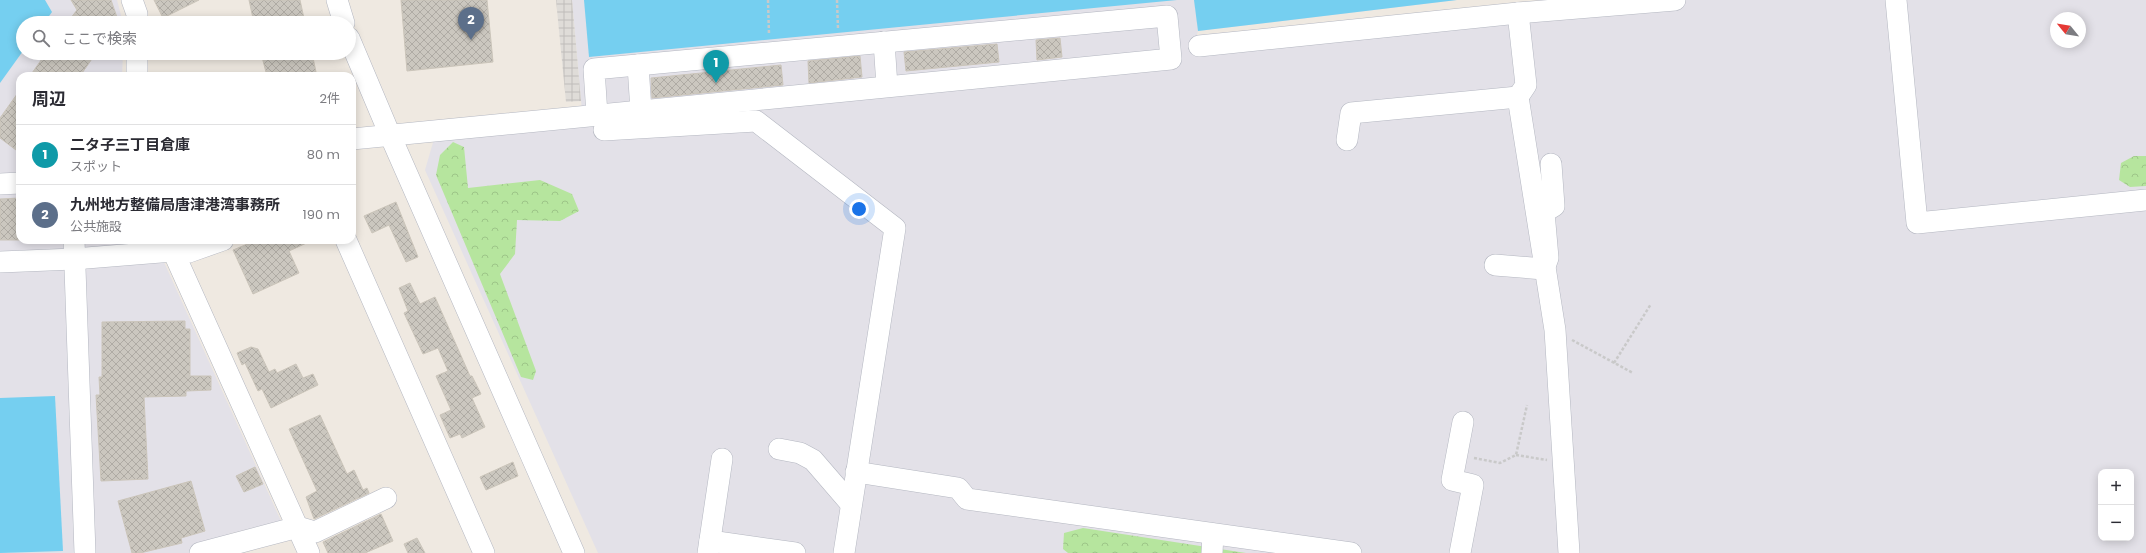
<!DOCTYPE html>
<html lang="ja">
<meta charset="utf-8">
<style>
:root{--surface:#fff;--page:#f7f7f7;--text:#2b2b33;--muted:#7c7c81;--line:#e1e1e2;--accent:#2563eb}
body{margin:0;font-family:Poppins,"Noto Sans JP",sans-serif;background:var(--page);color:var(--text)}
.controls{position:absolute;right:12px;bottom:12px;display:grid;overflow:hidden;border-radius:8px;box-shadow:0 2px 10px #0003}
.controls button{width:36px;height:36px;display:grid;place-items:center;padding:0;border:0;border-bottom:1px solid var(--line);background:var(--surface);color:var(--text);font:20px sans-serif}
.compass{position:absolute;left:2050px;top:12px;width:36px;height:36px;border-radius:50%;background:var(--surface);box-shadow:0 2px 10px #0003;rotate:300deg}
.you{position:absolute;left:859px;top:209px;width:14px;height:14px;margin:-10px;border:3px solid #fff;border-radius:50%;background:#1a73e8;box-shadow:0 0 0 6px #1a73e833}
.badge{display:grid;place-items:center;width:26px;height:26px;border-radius:50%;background:var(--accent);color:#fff;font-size:13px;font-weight:700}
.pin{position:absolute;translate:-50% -33px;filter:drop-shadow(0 1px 2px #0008)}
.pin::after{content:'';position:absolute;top:21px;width:14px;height:12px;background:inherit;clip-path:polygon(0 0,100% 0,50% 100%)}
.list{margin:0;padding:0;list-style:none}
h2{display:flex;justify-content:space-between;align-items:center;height:52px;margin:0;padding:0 16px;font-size:17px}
h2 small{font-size:13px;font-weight:400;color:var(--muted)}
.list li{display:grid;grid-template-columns:26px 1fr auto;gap:12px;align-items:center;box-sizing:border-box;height:60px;padding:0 16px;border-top:1px solid var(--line)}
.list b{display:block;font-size:15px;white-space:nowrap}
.list p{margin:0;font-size:13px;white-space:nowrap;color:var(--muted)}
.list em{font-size:13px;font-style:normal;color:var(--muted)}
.icon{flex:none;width:22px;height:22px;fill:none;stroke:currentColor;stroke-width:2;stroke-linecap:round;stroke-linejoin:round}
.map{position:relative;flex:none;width:2146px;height:553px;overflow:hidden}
.search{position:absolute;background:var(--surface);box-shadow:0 2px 10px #0003;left:16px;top:16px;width:340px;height:44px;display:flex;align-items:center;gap:10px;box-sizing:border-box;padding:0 14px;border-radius:22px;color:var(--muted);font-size:15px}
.panel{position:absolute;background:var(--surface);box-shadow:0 2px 10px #0003;left:16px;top:72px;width:340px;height:172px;border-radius:12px}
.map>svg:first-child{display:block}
.industrial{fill:#e3e1e8;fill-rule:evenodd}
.forest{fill:url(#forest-crowns)}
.plaza{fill:url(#plaza-grid)}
.water{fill:#75cff0}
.building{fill:url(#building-cross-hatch);stroke:#cbc5ba}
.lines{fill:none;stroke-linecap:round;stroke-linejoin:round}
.minor-casing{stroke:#b4b7c1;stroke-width:22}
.path{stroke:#c9c9c9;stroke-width:2.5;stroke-dasharray:3 2;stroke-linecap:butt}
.minor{stroke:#fff;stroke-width:21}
</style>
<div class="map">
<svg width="2146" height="553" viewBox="0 0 2146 553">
<defs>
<pattern id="forest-crowns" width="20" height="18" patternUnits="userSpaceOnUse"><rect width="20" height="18" fill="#b6e59e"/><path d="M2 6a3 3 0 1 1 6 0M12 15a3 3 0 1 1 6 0" fill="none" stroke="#9dc588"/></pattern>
<pattern id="plaza-grid" width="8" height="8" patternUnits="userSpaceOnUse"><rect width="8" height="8" fill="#dfdcd8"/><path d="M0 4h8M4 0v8" fill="none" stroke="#c0bdba"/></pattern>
<pattern id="building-cross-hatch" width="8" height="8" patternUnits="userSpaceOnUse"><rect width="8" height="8" fill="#cbc7bf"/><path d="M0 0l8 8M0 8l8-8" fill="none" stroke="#afaba4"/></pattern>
</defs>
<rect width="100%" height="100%" fill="#efe9e1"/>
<g class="industrial">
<polygon points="0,0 117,0 123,23 23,23 23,53 123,53 122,76 20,76 20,240 154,240 281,521 228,534 233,553 0,553"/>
<path d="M572,0h885l-259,31 -1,4 387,-35h562v553h-900l-23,-3 -1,3h-624l-173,-383 9,-31 149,-17zM2056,18h24v24h-24zM2101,472h30v66h-30z"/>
</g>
<g class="forest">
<polygon points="453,142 464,147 468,188 540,180 572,194 579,211 560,221 517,220 515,254 500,274 536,371 533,380 521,377 436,175 440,155"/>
<polygon points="2134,156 2146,156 2146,186 2130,187 2119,180 2121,163"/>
<polygon points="1083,528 1246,553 1068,553 1063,549 1064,533"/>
</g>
<polygon class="plaza" points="556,0 572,0 581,101 566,102"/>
<g class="water">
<polygon points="0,0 45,0 52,12 44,23 23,23 23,51 0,83"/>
<polygon points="584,0 1177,0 589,57"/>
<polygon points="1194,0 1457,0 1198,31"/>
<polygon points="55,396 63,551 0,553 0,398"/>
</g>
<g class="building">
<polygon points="71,0 111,0 119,23 67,23 77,10"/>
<polygon points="154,0 199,0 163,18"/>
<polygon points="249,0 300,0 305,23 254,23"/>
<polygon points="401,0 487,0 493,62 407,71"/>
<polygon points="1060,38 1062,57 1037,60 1036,40"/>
<polygon points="997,44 999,62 906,71 904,52"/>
<polygon points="46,53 96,53 80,76 30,76"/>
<polygon points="261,53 312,53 316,72 297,76 267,76"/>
<polygon points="860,56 862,77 809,83 808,61"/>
<polygon points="781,65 783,85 652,98 651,78"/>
<polygon points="20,90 20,153 0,138 0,118"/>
<polygon points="20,198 20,240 0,240 0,199"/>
<polygon points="396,202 418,257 406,262 389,225 372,233 364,216"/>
<polygon points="257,240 313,240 289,251 299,273 253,294 233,250"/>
<polygon points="410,283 420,304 435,297 470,376 472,376 481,394 472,398 485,427 462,438 460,434 450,438 440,415 451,410 436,376 448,371 438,348 423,354 404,313 408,311 399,288"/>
<polygon points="185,321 185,329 190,329 190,376 211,376 211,390 186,391 186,396 144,397 148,479 101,481 96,395 100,395 99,377 102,377 102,322"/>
<polygon points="251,347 258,349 269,372 275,369 277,373 296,364 303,378 313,374 318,385 271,408 262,389 258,391 245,363 242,365 237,353"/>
<polygon points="320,415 347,474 354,470 363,490 367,488 369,493 314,519 306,497 317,491 289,429"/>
<polygon points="513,462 518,476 486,490 480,477"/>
<polygon points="255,467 263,484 244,492 236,476"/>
<polygon points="191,481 205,531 181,538 182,543 140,553 132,553 118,501"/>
<polygon points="381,514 393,541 365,553 328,553 323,542"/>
<polygon points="417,538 425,553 408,553 404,544"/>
</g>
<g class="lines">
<defs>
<g id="minor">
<polyline points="132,0 137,14 137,23"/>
<polyline points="337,0 344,23"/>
<polyline points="1896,0 1917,223 2146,200"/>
<polyline points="1518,13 1526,85 1518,97"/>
<polyline points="349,38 390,135 574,553"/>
<polyline points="884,42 887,86"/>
<polyline points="1199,46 1518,13 1675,0"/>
<polyline points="137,53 137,76"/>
<polyline points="638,65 641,111"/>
<polyline points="604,130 756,121 895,228 844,553"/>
<path d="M352,139c273,-25 546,-54 819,-80l-4,-43 -573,53 3,46"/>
<polyline points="1347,140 1351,113 1518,97 1555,330 1569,553"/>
<polyline points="0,184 20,183"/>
<polyline points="74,240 85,553"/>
<polyline points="168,240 309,553"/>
<polyline points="346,240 484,553"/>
<polyline points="0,262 74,259 173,251 189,252 223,240"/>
<polyline points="1495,265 1544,269 1548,258 1544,212 1554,206 1551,164"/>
<polyline points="779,449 800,453 813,460 851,504"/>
<polyline points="856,472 958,488 967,499 1351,553"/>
<polyline points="710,541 795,553"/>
<polyline points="200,553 298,527 315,532 386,498"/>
<polyline points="708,553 722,459"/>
<polyline points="1212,553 1213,534"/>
<polyline points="1460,553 1473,485 1452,480 1463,422"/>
</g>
</defs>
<use href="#minor" class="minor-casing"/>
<g class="path">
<polyline points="768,0 769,35"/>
<polyline points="837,0 838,29"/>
<polyline points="1572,340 1633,373"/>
<polyline points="1614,363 1651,304"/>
<polyline points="1516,455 1547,460"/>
<polyline points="1474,458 1500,463 1516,455 1527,405"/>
</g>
<use href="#minor" class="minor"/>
</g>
</svg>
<div class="controls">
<button>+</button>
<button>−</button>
</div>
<svg class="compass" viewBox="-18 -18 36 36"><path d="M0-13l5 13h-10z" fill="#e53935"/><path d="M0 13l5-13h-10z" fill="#7c7c81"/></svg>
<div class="you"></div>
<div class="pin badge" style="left:716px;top:83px;background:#0f9aa8">1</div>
<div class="pin badge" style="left:471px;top:40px;background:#5c6f8a">2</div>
<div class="search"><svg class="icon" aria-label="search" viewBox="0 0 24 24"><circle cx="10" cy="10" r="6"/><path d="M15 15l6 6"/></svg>ここで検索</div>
<section class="panel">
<h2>周辺<small>2件</small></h2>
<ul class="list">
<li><span class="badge" style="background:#0f9aa8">1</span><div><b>二タ子三丁目倉庫</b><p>スポット</p></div><em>80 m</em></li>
<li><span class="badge" style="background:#5c6f8a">2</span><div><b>九州地方整備局唐津港湾事務所</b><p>公共施設</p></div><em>190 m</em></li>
</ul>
</section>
</div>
